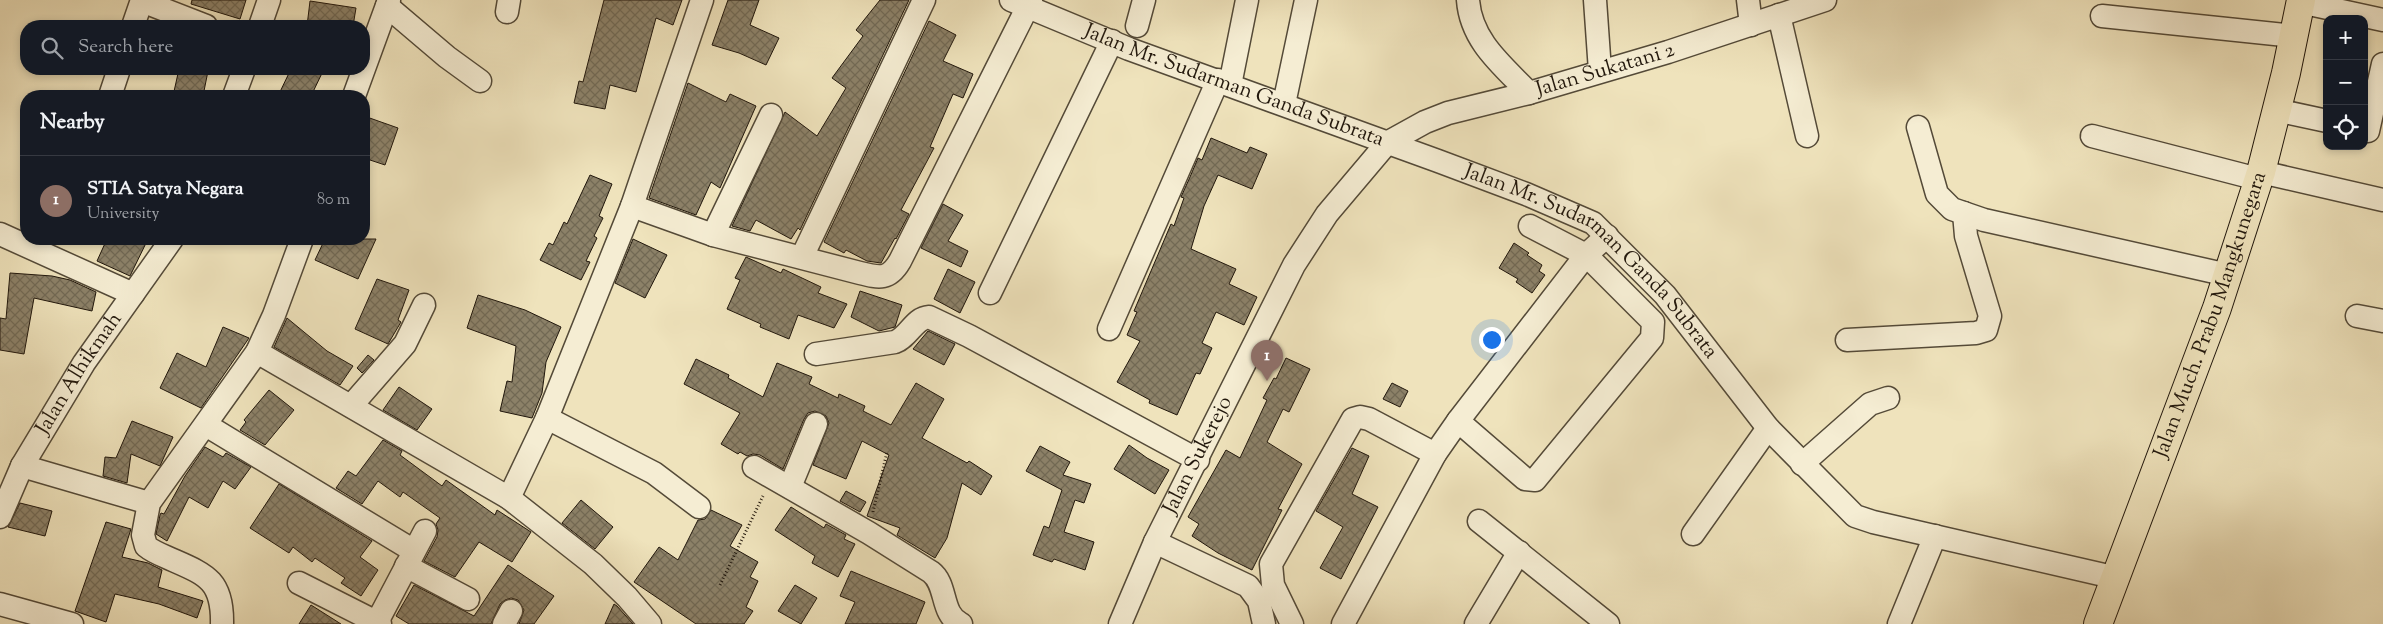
<!DOCTYPE html>
<meta charset="utf-8">
<style>
:root{--surface:#171b24;--page:#242831;--text:#f1f3f6;--muted:#9ea1a6;--line:#363941;--accent:#c59692}
body{margin:0;font-family:"Sorts Mill Goudy",serif;background:var(--page);color:var(--text)}
.controls{position:absolute;right:15px;top:15px;display:grid;overflow:hidden;border-radius:10px;box-shadow:0 2px 8px #0003}
.controls button{width:45px;height:45px;display:grid;place-items:center;padding:0;border:0;border-bottom:1px solid var(--line);background:var(--surface);color:var(--text);font:25px sans-serif}
.you{position:absolute;left:1491px;top:339px;width:18px;height:18px;margin:-12px;border:4px solid #fff;border-radius:50%;background:#1a73e8;box-shadow:0 0 0 8px #1a73e833}
.badge{display:grid;place-items:center;width:32px;height:32px;border-radius:50%;background:var(--accent);color:#fff;font-size:16px;font-weight:700}
.pin{position:absolute;translate:-50% -41px;filter:drop-shadow(0 1px 2px #0008)}
.pin::after{content:'';position:absolute;top:26px;width:18px;height:15px;background:inherit;clip-path:polygon(0 0,100% 0,50% 100%)}
.list{margin:0;padding:0;list-style:none}
h2{display:flex;justify-content:space-between;align-items:center;height:65px;margin:0;padding:0 20px;font-size:21px}
h2 small{font-size:16px;font-weight:400;color:var(--muted)}
.list li{display:grid;grid-template-columns:32px 1fr auto;gap:15px;align-items:center;box-sizing:border-box;height:90px;padding:0 20px;border-top:1px solid var(--line)}
.list b{display:block;font-size:19px;white-space:nowrap}
.list p{margin:0;font-size:16px;white-space:nowrap;color:var(--muted)}
.list em{font-size:16px;font-style:normal;color:var(--muted)}
.icon{flex:none;width:28px;height:28px;fill:none;stroke:currentColor;stroke-width:2;stroke-linecap:round;stroke-linejoin:round}
.map{position:relative;flex:none;width:2383px;height:624px;overflow:hidden}
.search{position:absolute;background:var(--surface);box-shadow:0 2px 8px #0003;left:20px;top:20px;width:350px;height:55px;display:flex;align-items:center;gap:12px;box-sizing:border-box;padding:0 18px;border-radius:20px;color:var(--muted);font-size:19px}
.panel{position:absolute;background:var(--surface);box-shadow:0 2px 8px #0003;left:20px;top:90px;width:350px;height:155px;border-radius:20px}
.map>svg:first-child{display:block}
.building{fill:url(#building-cross-hatch);stroke:#21170c}
.lines{fill:none;stroke-linecap:round;stroke-linejoin:round}
.minor-casing{stroke:#544a38;stroke-width:25}
.major-casing{stroke:#21170c;stroke-width:30}
.path{stroke:#21170c;stroke-width:3;stroke-dasharray:1 2.5;stroke-linecap:butt}
.minor{stroke:#f5edd3;stroke-width:22}
.major{stroke:#efe3bc;stroke-width:28}
.labels{text-anchor:middle;dominant-baseline:central;stroke-width:4;stroke-linejoin:round;paint-order:stroke}
.street-label{font-size:21px;fill:#21170c;stroke:#f5edd3}
</style>
<div class="map">
<svg width="2383" height="624" viewBox="0 0 2383 624">
<defs>
<pattern id="building-cross-hatch" width="8" height="8" patternUnits="userSpaceOnUse" patternTransform="scale(1.25)"><rect width="8" height="8" fill="#8c8168"/><path d="M0 0l8 8M0 8l8-8" fill="none" stroke="#726954"/></pattern>
</defs>
<rect width="100%" height="100%" fill="#efe3bc"/>
<filter id="stains"><feTurbulence type="fractalNoise" baseFrequency=".004" numOctaves="4"/><feColorMatrix values="0 0 0 0 .2 0 0 0 0 .09 0 0 0 0 .02 0 0 0 .5 -.17"/></filter>
<radialGradient id="worn" r=".72"><stop offset=".6" stop-color="#630" stop-opacity="0"/><stop offset="1" stop-color="#630" stop-opacity=".3"/></radialGradient>
<g class="building">
<polygon points="192,0 246,0 240,19 191,4"/>
<polygon points="604,0 682,0 673,25 656,18 636,92 610,85 605,109 574,103 579,81 583,82"/>
<polygon points="728,0 759,0 750,25 779,38 766,65 739,53 712,45"/>
<polygon points="880,0 909,0 800,230 798,228 791,239 756,220 750,231 732,226 785,112 817,136 846,88 832,78 863,36 856,30"/>
<polygon points="310,1 356,8 353,26 307,26"/>
<polygon points="929,21 956,35 943,61 973,74 963,98 953,94 930,147 934,148 901,210 909,214 896,239 895,238 881,263 867,261 846,250 844,253 824,242"/>
<polygon points="179,69 208,71 203,96 173,96"/>
<polygon points="291,69 324,69 311,96 278,96"/>
<polygon points="688,83 726,102 730,94 756,106 720,188 711,182 696,215 649,198"/>
<polygon points="364,116 398,128 385,165 364,158"/>
<polygon points="1211,138 1247,153 1250,147 1267,154 1252,189 1218,175 1204,206 1191,249 1236,269 1229,284 1257,297 1244,325 1216,312 1202,343 1212,348 1200,374 1196,373 1177,415 1149,403 1150,400 1117,382 1140,341 1127,335 1137,312 1134,311 1171,224 1174,226 1184,198 1181,197 1190,177 1198,158 1202,160"/>
<polygon points="590,175 612,184 599,216 603,218 594,236 597,238 586,261 590,262 581,280 540,260 549,243 553,245 564,222 567,224"/>
<polygon points="943,204 963,215 948,241 968,251 961,267 921,248"/>
<polygon points="107,239 148,239 130,276 97,261"/>
<polygon points="325,239 376,239 358,279 315,260"/>
<polygon points="633,239 667,255 645,298 615,283"/>
<polygon points="1514,243 1529,253 1527,255 1542,265 1539,271 1545,275 1532,293 1516,282 1518,279 1499,268"/>
<polygon points="746,257 781,273 783,269 821,287 818,293 847,304 834,328 798,315 789,339 760,327 761,324 727,309 740,280 735,278"/>
<polygon points="948,269 975,282 960,313 934,299"/>
<polygon points="10,273 52,276 70,280 96,292 92,311 34,298 24,354 0,350 0,318 6,319"/>
<polygon points="377,279 409,290 398,320 401,322 388,344 355,329"/>
<polygon points="860,291 902,305 895,327 879,331 851,317"/>
<polygon points="478,295 525,310 561,327 546,362 542,393 532,418 500,411 507,381 512,382 516,346 467,328"/>
<polygon points="287,318 327,351 353,366 340,385 274,347"/>
<polygon points="223,327 249,338 201,408 160,388 177,353 206,367"/>
<polygon points="928,331 955,344 944,365 913,349"/>
<polygon points="368,355 374,360 362,373 357,368"/>
<polygon points="1286,358 1310,369 1289,412 1283,409 1267,442 1302,464 1278,509 1282,510 1252,570 1218,553 1192,536 1199,524 1188,517 1226,450 1240,458 1267,400 1263,398 1274,378 1276,379"/>
<polygon points="696,359 729,375 728,378 763,397 777,363 812,377 809,384 838,398 839,394 865,406 863,411 891,425 916,383 944,399 922,438 967,463 969,461 992,476 981,495 962,483 947,538 935,558 897,535 900,528 867,516 889,455 862,441 846,479 813,465 829,423 826,416 815,411 808,413 804,419 783,469 760,455 753,454 747,456 740,452 738,454 721,444 740,413 684,384"/>
<polygon points="1392,383 1408,391 1400,407 1383,399"/>
<polygon points="399,387 432,409 417,430 383,410"/>
<polygon points="269,390 294,410 265,445 240,430 246,422 244,420"/>
<polygon points="132,421 173,437 160,466 131,454 127,483 103,476 105,457 116,458"/>
<polygon points="383,440 402,451 400,455 442,486 446,480 495,515 497,510 531,532 512,562 479,542 455,577 424,561 437,537 438,530 436,524 440,518 403,492 400,497 378,481 362,504 336,488 348,471 356,476"/>
<polygon points="1129,445 1147,458 1169,470 1155,494 1114,469"/>
<polygon points="1040,446 1070,462 1063,475 1091,484 1084,503 1075,500 1064,532 1094,542 1085,570 1054,559 1052,562 1033,555 1044,526 1049,528 1062,490 1026,471"/>
<polygon points="205,447 223,457 226,453 251,467 235,489 223,481 208,508 189,497 167,541 156,534 160,515 161,513 164,514 185,476"/>
<polygon points="1352,448 1369,456 1352,494 1378,507 1341,579 1320,568 1343,527 1316,511"/>
<polygon points="279,484 372,541 360,557 378,570 361,596 341,583 345,578 315,558 312,562 293,547 289,553 250,528"/>
<polygon points="846,491 866,502 860,512 840,501"/>
<polygon points="581,500 613,527 595,549 562,523"/>
<polygon points="20,503 52,511 45,536 8,527"/>
<polygon points="791,507 824,528 826,524 846,535 844,539 855,544 838,577 812,563 815,556 775,530"/>
<polygon points="711,510 742,525 730,546 758,562 750,577 758,581 746,607 753,611 744,624 696,624 634,582 659,547 678,560 698,520 705,519"/>
<polygon points="106,522 131,529 122,557 148,563 162,570 158,587 203,601 197,618 159,604 115,594 106,622 75,611"/>
<polygon points="508,565 554,596 534,624 519,624 524,610 518,600 511,598 505,600 500,604 491,624 409,624 396,616 414,585 474,616"/>
<polygon points="851,571 925,602 916,624 845,624 855,602 840,596"/>
<polygon points="795,585 817,598 801,624 778,611"/>
<polygon points="614,604 617,606 633,624 605,624"/>
<polygon points="311,605 341,624 299,624"/>
</g>
<g class="lines">
<defs>
<g id="minor">
<path id="s1" d="M1011,0l118,49 309,112 88,33 67,29 72,72 103,133 87,88 18,6 244,56"/>
<path d="M1468,0c3,41 34,65 61,93"/>
<polyline points="1595,0 1600,71"/>
<polyline points="1748,0 1751,25"/>
<polyline points="142,1 206,26"/>
<polyline points="2300,2 2383,20"/>
<polyline points="387,6 447,57 480,81"/>
<polyline points="507,12 509,0"/>
<polyline points="1779,15 1807,136"/>
<polyline points="2102,16 2294,36"/>
<polyline points="133,26 142,0"/>
<polyline points="260,26 269,0"/>
<polyline points="1137,26 1144,0"/>
<polyline points="1230,85 1247,0"/>
<polyline points="110,96 119,69"/>
<polyline points="234,96 244,69"/>
<polyline points="354,96 389,0"/>
<polyline points="1284,104 1306,0"/>
<polyline points="2276,110 2327,121"/>
<polyline points="1918,127 1937,194 1952,209 1984,220 2228,275"/>
<polyline points="2368,131 2383,64"/>
<polyline points="2092,136 2258,179"/>
<polyline points="2261,172 2383,200"/>
<path d="M632,206l81,29 147,38c20,5 29,7 40,-12l131,-261"/>
<polyline points="0,234 133,294"/>
<polyline points="713,235 771,115"/>
<polyline points="802,257 924,0"/>
<polyline points="990,293 1112,41"/>
<polyline points="2357,316 2383,321"/>
<polyline points="1109,329 1218,80"/>
<polyline points="1847,340 1976,333 1986,330 1990,316 1966,236 1964,213"/>
<polyline points="257,352 509,498 593,564 627,597 650,624"/>
<path d="M816,354l79,-12c14,-5 19,-24 34,-25l40,19 229,124"/>
<polyline points="351,406 405,344 424,305"/>
<polyline points="547,418 654,473 699,507"/>
<polyline points="1458,421 1525,479 1535,480 1652,338 1653,322 1586,255 1530,226"/>
<polyline points="206,425 414,551"/>
<polyline points="1802,464 1870,404 1888,398"/>
<polyline points="22,466 149,503"/>
<path d="M754,467l115,66 62,39c17,13 9,42 30,52"/>
<polyline points="790,487 816,424"/>
<polyline points="509,498 547,418 632,206 702,0"/>
<path id="s2" d="M0,517l22,-51 62,-103 88,-124"/>
<polyline points="1479,521 1608,624"/>
<polyline points="1693,534 1768,428"/>
<polyline points="1155,542 1248,586 1259,601 1264,624"/>
<polyline points="406,566 468,599"/>
<polyline points="299,583 380,624"/>
<polyline points="0,604 72,624"/>
<path d="M222,624c1,-46 -18,-50 -56,-67 -7,-3 -14,-6 -20,-11l-3,-11 6,-32 108,-151 17,-37 28,-76"/>
<polyline points="376,624 425,531"/>
<polyline points="504,624 511,611"/>
<path id="s3" d="M1120,624l35,-82 139,-277 33,-51 60,-71 38,-21 23,-9 81,-20 139,-41 157,-52"/>
<polyline points="1292,624 1273,585 1271,564 1353,419 1360,417 1369,419 1435,454"/>
<polyline points="1343,624 1435,454 1458,421 1586,255 1607,236"/>
<polyline points="1476,624 1519,552"/>
<polyline points="1899,624 1935,536"/>
</g>
<g id="major">
<path id="s4" d="M2098,624l119,-316 44,-136 25,-99 15,-73"/>
</g>
</defs>
<use href="#minor" class="minor-casing"/>
<use href="#major" class="major-casing"/>
<g class="path">
<polyline points="873,512 887,452"/>
<polyline points="720,585 763,496"/>
</g>
<use href="#minor" class="minor"/>
<use href="#major" class="major"/>
</g>
<g class="labels">
<g class="street-label">
<text stroke="none"><textPath href="#s3" startOffset="784">Jalan Sukatani 2</textPath></text>
<text stroke="none"><textPath href="#s1" startOffset="239">Jalan Mr. Sudarman Ganda Subrata</textPath></text>
<text stroke="none"><textPath href="#s1" startOffset="644">Jalan Mr. Sudarman Ganda Subrata</textPath></text>
<text stroke="none"><textPath href="#s4" startOffset="329">Jalan Much. Prabu Mangkunegara</textPath></text>
<text stroke="none"><textPath href="#s2" startOffset="164">Jalan Alhikmah</textPath></text>
<text stroke="none"><textPath href="#s3" startOffset="186">Jalan Sukerejo</textPath></text>
</g>
</g>
<rect width="100%" height="100%" filter="url(#stains)"/>
<rect width="100%" height="100%" fill="url(#worn)"/>
</svg>
<div class="controls">
<button>+</button>
<button>−</button>
<button><svg class="icon" aria-label="locate" viewBox="0 0 24 24"><circle cx="12" cy="12" r="6"/><path d="M12 2v4M12 18v4M2 12h4M18 12h4"/></svg></button>
</div>
<div class="you"></div>
<div class="pin badge" style="left:1267px;top:381px;background:#8d6e63">1</div>
<div class="search"><svg class="icon" aria-label="search" viewBox="0 0 24 24"><circle cx="10" cy="10" r="6"/><path d="M15 15l6 6"/></svg>Search here</div>
<section class="panel">
<h2>Nearby<small></small></h2>
<ul class="list">
<li><span class="badge" style="background:#8d6e63">1</span><div><b>STIA Satya Negara</b><p>University</p></div><em>80 m</em></li>
</ul>
</section>
</div>
